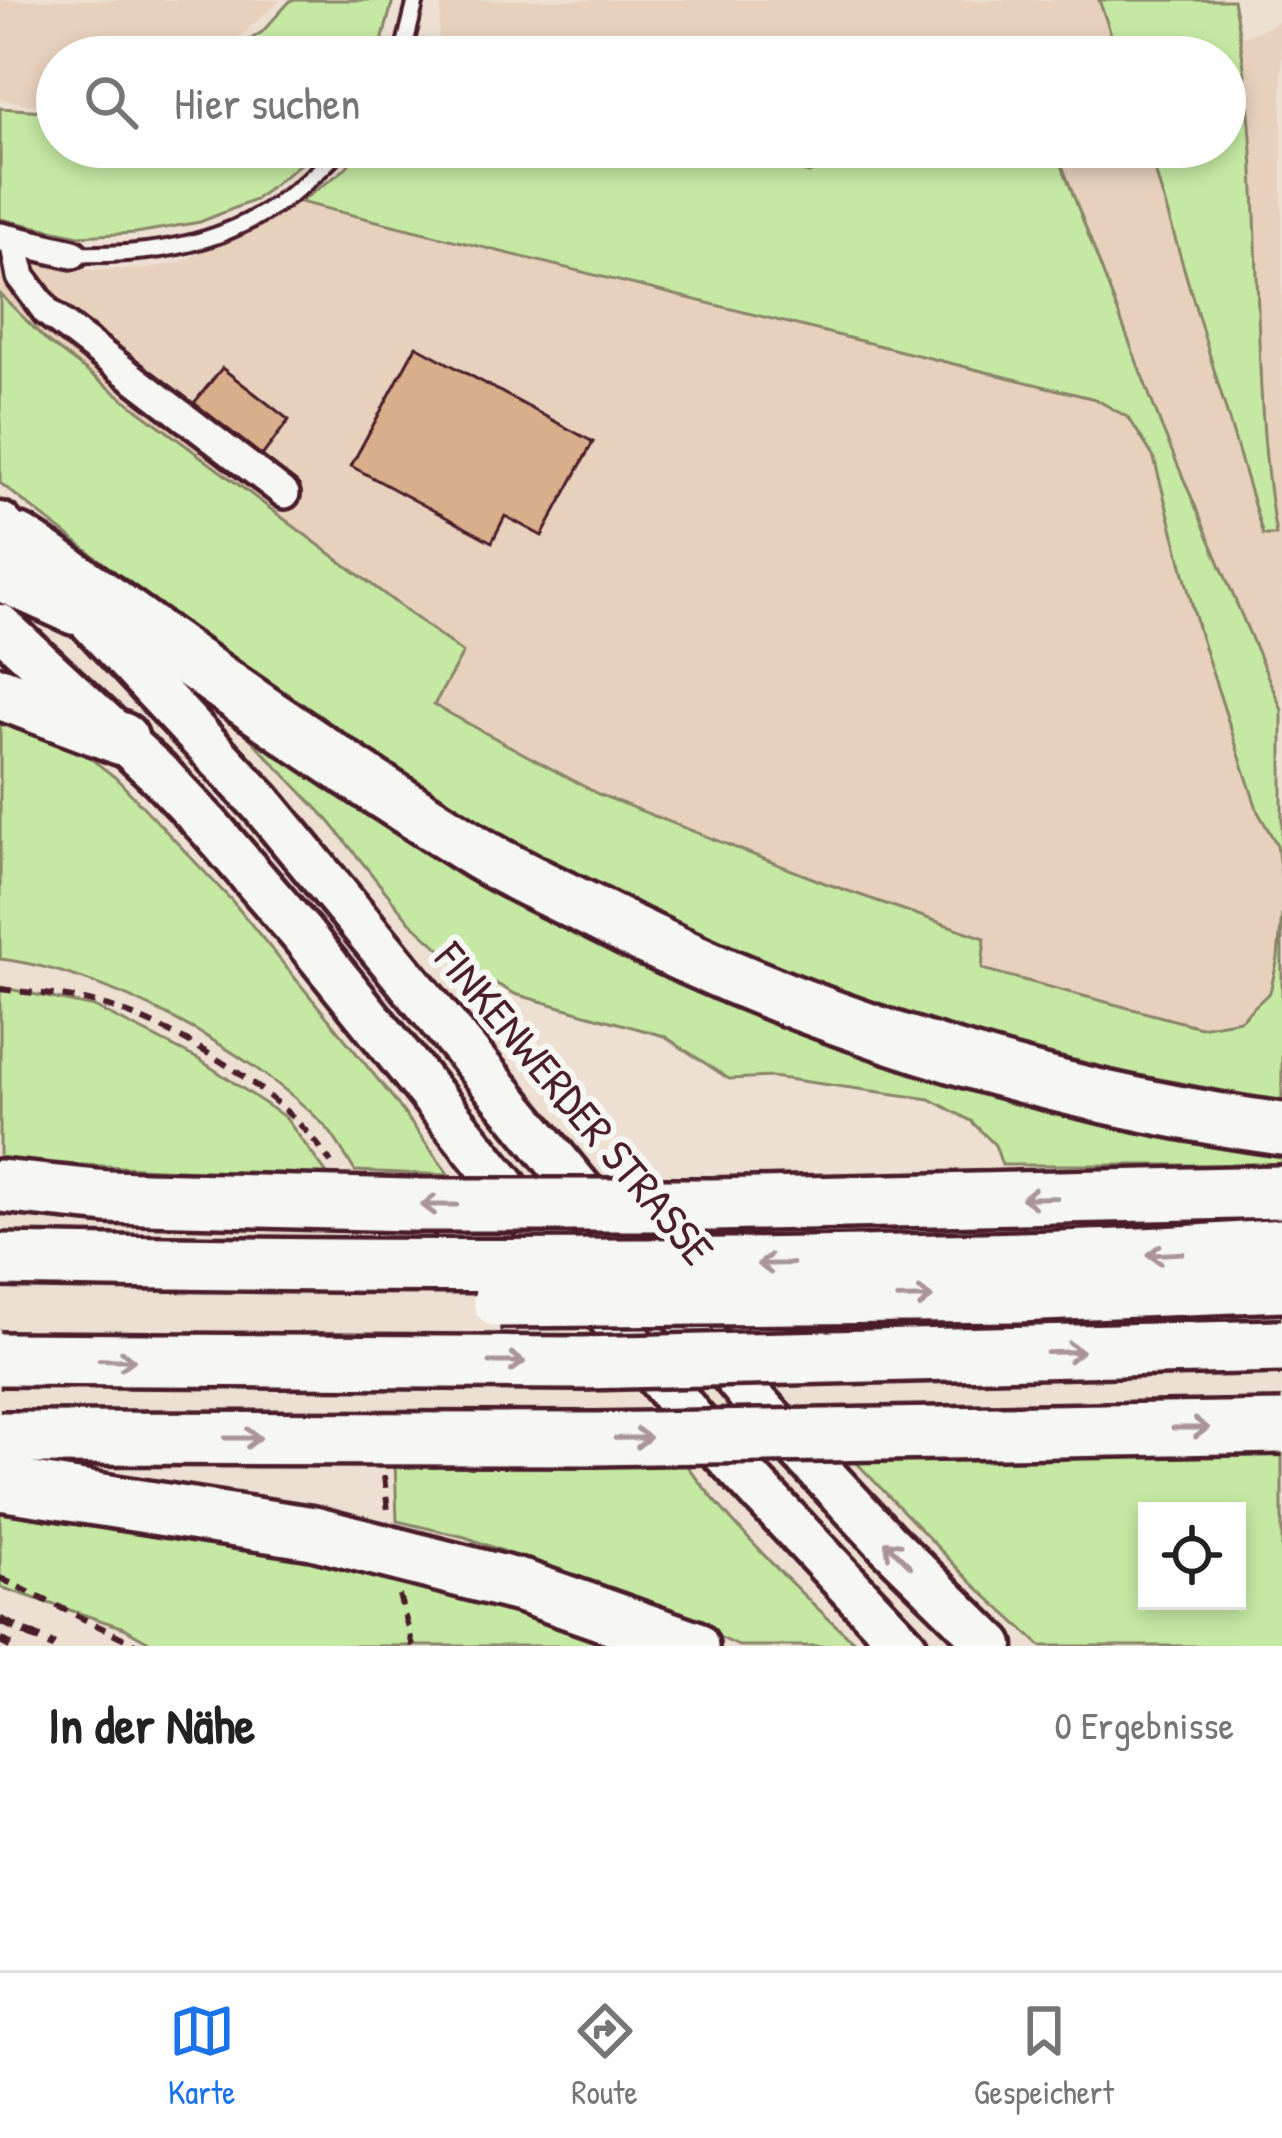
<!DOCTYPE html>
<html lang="de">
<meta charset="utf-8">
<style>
:root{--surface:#fff;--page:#f6f6f6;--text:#222;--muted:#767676;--line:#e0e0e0;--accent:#1a73e8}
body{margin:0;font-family:"Patrick Hand",sans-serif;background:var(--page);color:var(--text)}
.controls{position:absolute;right:36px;bottom:36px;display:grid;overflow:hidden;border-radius:0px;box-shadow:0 6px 18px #0003}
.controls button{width:108px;height:108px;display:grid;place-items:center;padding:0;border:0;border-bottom:3px solid var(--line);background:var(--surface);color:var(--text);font:60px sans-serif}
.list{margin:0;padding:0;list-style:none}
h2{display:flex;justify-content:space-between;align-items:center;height:156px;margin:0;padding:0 48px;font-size:51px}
h2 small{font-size:39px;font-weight:400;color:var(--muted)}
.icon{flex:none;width:66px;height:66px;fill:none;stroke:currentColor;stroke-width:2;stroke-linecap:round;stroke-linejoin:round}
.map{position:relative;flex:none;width:1282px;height:1646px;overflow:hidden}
.search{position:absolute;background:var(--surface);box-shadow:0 6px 18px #0003;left:36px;right:36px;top:36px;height:132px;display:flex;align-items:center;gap:30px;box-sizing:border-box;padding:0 42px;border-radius:66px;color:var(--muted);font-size:45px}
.sheet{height:324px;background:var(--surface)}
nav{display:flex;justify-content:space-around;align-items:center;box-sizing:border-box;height:168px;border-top:3px solid var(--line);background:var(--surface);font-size:33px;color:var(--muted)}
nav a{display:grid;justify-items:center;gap:6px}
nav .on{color:var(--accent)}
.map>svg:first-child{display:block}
.built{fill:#e7d1bd}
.green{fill:#c5e9a3;stroke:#888467;stroke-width:3;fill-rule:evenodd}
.building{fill:#d9ae8a;stroke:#4a1f2b;stroke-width:3}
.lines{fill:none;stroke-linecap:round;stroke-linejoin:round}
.service-casing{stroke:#4a1f2b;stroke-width:22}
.minor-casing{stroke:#4a1f2b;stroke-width:36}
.primary-casing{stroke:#4a1f2b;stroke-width:51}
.motorway-casing{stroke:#4a1f2b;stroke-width:60}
.path{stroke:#4a1f2b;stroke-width:6;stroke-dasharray:12 9;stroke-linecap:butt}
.service{stroke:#f6f6f2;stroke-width:14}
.minor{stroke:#f6f6f2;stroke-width:27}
.primary{stroke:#f6f6f2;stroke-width:42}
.motorway{stroke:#f6f6f2;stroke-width:51}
.rail{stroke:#4a1f2b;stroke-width:9;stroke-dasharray:18 9;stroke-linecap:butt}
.motorway-bridge-casing{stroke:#4a1f2b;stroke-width:60;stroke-linecap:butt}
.motorway-bridge{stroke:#f6f6f2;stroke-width:51}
.oneway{stroke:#a99598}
.labels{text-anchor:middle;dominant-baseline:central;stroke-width:12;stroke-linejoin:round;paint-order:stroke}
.street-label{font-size:45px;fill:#4a1f2b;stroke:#f6f6f2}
</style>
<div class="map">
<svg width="1282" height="1646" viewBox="0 0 1282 1646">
<rect width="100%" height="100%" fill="#ede0d3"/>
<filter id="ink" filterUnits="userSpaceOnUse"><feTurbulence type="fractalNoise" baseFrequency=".00833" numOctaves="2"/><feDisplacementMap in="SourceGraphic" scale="24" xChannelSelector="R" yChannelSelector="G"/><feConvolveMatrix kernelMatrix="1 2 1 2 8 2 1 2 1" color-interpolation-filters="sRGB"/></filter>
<g filter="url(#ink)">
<g class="built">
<polygon points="0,0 281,0 216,57 57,57 57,103 28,104 0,99"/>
<polygon points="442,0 1218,0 1082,57 441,57 436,56"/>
<polygon points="1282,21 1282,710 1162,428 1055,147 1148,147 1239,461 1253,183 1241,38"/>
<polygon points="300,202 1095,399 1129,418 1154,458 1200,635 1258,812 1277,845 1282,913 1278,958 1270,992 1240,1020 1200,1027 981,969 984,938 825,883 598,794 433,705 462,653 49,343 0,294 0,252 88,270 145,269 182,262"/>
</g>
<g class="green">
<polygon points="291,0 393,0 378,57 223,57 262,32"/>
<path d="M1099,0h134c36,176 13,359 43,535h-13l-115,-388h77v-90h-106z"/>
<polygon points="0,108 57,112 57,147 321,147 255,200 200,222 136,233 79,236 0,219"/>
<polygon points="363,147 718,147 809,173 870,147 1055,147 1162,428 1282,710 1282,883 1277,845 1258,812 1200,635 1154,458 1129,418 1095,399 300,202 344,170"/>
<polygon points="0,294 49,343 463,653 434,705 598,794 825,883 985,938 982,969 1200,1027 1240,1020 1270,992 1278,958 1282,913 1282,1102 1128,1073 980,1037 724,951 507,845 254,680 0,483"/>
<path d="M218,705l513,295c175,79 361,134 551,155v10h-280l-7,-20 -24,-24 -41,-22 -158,-22 -43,2 -65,-43 -149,-42 -65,-36 -40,-36 -81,-101z"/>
<path d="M0,711l52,18 63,48 118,125 160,196 56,77 -94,-4c-10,-15 -19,-34 -31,-46 -73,-75 -220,-154 -324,-166z"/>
<polygon points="0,987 94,1007 200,1060 285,1117 330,1178 27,1162 0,1158"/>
<path d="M1119,1450l163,4v192h-241l-70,-64 -119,-124zM1147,1511h90v90h-90z"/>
<path d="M683,1461c53,69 111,128 176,185h-120l-108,-48 -166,-61 -68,-16 -2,-59z"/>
<polygon points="0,1513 292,1557 554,1617 631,1646 156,1646 124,1628 0,1587"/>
</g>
<g class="building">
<polygon points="416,346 593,442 542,536 505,516 492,542 351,466"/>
<polygon points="222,368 289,420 262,456 194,403"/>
</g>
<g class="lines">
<defs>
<g id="service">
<polyline points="402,57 416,0"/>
<path d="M73,254c113,3 191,-21 269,-107"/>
</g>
<g id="minor">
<polyline points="0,237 73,254"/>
<polyline points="14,240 21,277 47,312 285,494"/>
</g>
<g id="primary">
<polyline points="0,524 261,803 759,1406 887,1543 992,1646"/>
<polyline points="0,579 75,613"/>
<polyline points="0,626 161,776 212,830 300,932 693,1420 905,1646"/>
</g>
<g id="motorway">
<path d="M19,541c69,44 134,94 201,141 84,59 170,116 258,171 33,20 70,37 105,54 216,112 458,189 699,222"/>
<polyline points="0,693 122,739"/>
<polyline points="0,1186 107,1197"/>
<polyline points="524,1587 692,1646"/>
</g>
</defs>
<use href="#service" class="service-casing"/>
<use href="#minor" class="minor-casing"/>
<use href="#primary" class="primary-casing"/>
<use href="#motorway" class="motorway-casing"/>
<g class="path">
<path d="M0,989c28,4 57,5 84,11 83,19 201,91 247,163"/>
<polyline points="384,1476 388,1511"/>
<polyline points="0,1578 139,1646"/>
<polyline points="399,1595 413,1646"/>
</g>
<use href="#service" class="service"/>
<use href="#minor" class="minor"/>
<use href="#primary" class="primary"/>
<use href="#motorway" class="motorway"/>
<g class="rail">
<polyline points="0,1620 54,1646"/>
<polyline points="0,1640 11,1646"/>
</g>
<defs>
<g id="motorway-bridge">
<polyline points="107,1197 409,1205 712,1205 1282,1192"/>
<path d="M0,1260c288,6 576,8 864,2 140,-4 279,-5 418,-17"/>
<polyline points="499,1301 1017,1296 1282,1285"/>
<polyline points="0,1359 582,1363 1282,1346"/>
<polyline points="0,1438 595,1439 1282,1427"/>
<polyline points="0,1484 313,1533 524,1587"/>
</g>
</defs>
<use href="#motorway-bridge" class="motorway-bridge-casing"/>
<use href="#motorway-bridge" class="motorway-bridge"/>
</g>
<defs><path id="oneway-shaft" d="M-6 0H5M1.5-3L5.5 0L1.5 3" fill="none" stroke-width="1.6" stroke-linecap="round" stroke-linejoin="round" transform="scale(3)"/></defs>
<g class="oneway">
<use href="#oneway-shaft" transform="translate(1039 1198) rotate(179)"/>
<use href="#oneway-shaft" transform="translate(439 1205) rotate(-180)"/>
<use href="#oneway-shaft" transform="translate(1165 1254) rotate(177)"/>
<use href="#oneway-shaft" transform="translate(775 1264) rotate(179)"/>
<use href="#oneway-shaft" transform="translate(915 1298) rotate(-1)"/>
<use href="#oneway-shaft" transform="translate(1065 1352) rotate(-2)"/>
<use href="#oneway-shaft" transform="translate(117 1360) rotate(1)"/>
<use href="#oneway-shaft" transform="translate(507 1362)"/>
<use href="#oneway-shaft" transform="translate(1191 1428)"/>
<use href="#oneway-shaft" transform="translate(243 1438)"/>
<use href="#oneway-shaft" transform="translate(633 1438) rotate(-1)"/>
<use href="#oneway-shaft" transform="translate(898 1554) rotate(-135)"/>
</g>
</g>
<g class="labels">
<g class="street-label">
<text transform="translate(575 1103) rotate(50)">FINKENWERDER STRASSE</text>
</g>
</g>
</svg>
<div class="controls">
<button><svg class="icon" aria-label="locate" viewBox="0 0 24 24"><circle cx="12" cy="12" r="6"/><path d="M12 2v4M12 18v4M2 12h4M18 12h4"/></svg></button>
</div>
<div class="search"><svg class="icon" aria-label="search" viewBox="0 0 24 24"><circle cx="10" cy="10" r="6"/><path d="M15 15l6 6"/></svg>Hier suchen</div>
</div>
<section class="sheet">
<h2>In der Nähe<small>0 Ergebnisse</small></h2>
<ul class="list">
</ul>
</section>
<nav>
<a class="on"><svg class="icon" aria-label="map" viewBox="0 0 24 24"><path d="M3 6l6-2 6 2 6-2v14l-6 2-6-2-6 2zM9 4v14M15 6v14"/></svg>Karte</a>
<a><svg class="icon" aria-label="directions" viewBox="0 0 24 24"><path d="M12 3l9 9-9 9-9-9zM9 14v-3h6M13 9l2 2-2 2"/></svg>Route</a>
<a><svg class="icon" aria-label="saved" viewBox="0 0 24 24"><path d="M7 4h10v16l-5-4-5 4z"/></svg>Gespeichert</a>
</nav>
